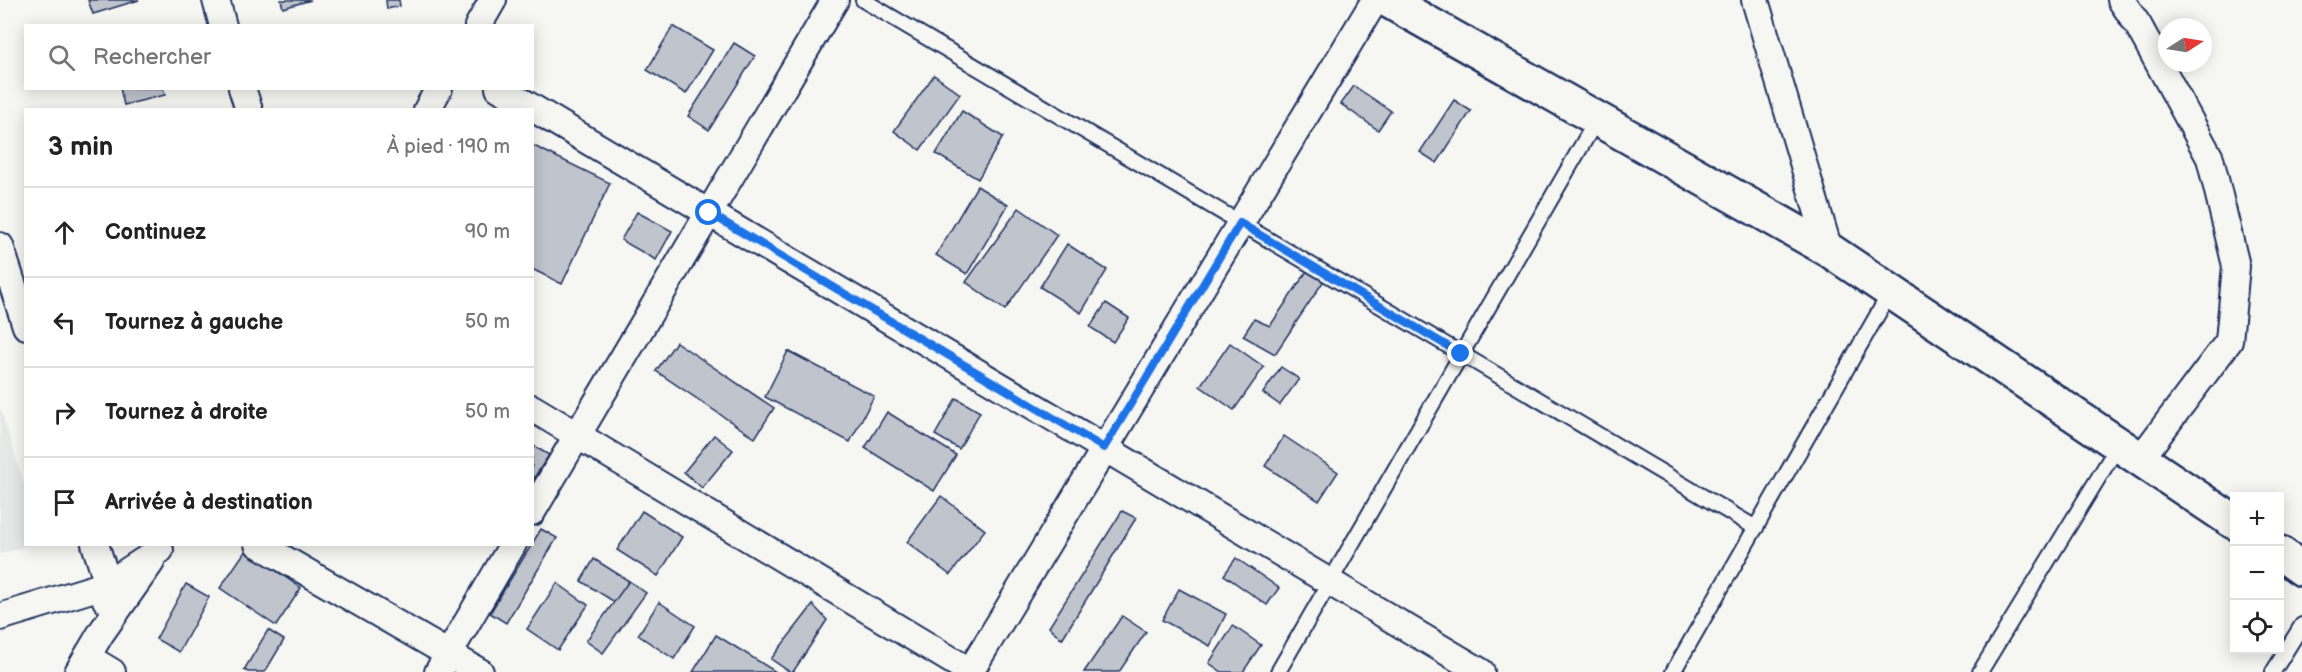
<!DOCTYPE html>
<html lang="fr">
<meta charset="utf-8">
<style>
:root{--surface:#fff;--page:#f6f6f6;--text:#222;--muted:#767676;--line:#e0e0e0}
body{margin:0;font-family:"Balsamiq Sans",sans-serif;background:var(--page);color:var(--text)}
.controls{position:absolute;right:18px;bottom:18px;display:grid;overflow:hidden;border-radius:0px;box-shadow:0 3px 15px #0003}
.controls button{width:54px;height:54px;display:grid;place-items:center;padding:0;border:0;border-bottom:2px solid var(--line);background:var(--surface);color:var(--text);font:30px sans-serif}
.compass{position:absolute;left:2158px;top:18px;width:54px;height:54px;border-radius:50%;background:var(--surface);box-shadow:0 3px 15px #0003;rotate:78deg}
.stop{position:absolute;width:18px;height:18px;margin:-14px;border:4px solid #1a73e8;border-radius:50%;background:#fff}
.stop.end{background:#1a73e8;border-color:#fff;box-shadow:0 2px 6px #0008}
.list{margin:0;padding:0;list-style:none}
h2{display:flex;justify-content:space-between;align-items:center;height:78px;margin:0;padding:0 24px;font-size:26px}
h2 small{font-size:20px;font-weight:400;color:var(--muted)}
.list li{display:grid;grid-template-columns:39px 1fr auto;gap:18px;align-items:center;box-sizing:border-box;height:90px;padding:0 24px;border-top:2px solid var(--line)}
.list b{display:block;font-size:22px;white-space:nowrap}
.list em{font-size:20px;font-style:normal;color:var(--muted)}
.icon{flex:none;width:33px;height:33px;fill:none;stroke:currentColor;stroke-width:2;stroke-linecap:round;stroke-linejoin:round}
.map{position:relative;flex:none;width:2302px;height:672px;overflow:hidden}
.search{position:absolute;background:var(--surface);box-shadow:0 3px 15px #0003;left:24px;top:24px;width:510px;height:66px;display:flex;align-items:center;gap:15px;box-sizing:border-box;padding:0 21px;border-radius:0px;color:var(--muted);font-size:22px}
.panel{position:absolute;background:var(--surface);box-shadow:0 3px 15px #0003;left:24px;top:108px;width:510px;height:438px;border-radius:0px}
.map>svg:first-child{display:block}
.built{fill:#e6e7e7}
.building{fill:#c0c4cd;stroke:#1b2f5e;stroke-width:1.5}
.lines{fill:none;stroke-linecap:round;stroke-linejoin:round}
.lane-casing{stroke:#1b2f5e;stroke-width:18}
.street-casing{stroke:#1b2f5e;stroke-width:30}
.secondary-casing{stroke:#1b2f5e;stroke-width:38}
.lane{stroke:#f6f6f2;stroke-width:14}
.street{stroke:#f6f6f2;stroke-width:26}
.secondary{stroke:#f6f6f2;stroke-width:33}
.route{stroke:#1a73e8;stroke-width:8}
</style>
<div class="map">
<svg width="2302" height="672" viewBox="0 0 2302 672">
<rect width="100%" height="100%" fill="#f6f6f2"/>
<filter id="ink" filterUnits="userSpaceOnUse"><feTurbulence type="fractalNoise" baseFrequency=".0167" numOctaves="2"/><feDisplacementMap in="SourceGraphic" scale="12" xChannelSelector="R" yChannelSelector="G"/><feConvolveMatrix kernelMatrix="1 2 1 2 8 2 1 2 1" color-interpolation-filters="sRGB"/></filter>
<g filter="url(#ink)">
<polygon class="built" points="0,407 25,487 26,544 29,545 0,554"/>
<g class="building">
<polygon points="88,0 139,0 93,14"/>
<polygon points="281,0 311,0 283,8"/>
<polygon points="386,0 399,0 400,6 387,9"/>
<polygon points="673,26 713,50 686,94 647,70"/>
<polygon points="734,43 755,56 709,130 688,116"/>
<polygon points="934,75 960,94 920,150 894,131"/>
<polygon points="1354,86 1391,111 1378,130 1341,104"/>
<polygon points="120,88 163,88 165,95 124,105"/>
<polygon points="1454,100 1471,111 1437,163 1420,152"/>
<polygon points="962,111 1003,137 978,179 936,154"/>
<polygon points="532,145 610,183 562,284 532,269"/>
<polygon points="977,186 1008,205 967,274 936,255"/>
<polygon points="1019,208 1057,235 1005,310 966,282"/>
<polygon points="637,212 672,231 656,260 621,240"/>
<polygon points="1067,244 1107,270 1081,313 1040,287"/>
<polygon points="1309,268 1325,279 1275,354 1243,336 1254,319 1270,326"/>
<polygon points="1106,303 1129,318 1113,342 1090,327"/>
<polygon points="676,342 774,408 755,438 656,371"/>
<polygon points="1230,343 1264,367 1234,410 1200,386"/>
<polygon points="788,351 874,396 850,442 765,397"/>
<polygon points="1281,367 1299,379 1280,405 1263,393"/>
<polygon points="956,398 980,412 959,449 935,435"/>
<polygon points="887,412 956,455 934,491 865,448"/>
<polygon points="714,435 733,450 702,488 684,472"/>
<polygon points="1284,436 1338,472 1319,501 1265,466"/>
<polygon points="532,445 549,455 532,481"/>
<polygon points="941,496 985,530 950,575 907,542"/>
<polygon points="642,511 682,537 658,576 617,550"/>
<polygon points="1122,511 1136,518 1062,639 1049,627"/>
<polygon points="541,529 557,538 506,623 490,613"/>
<polygon points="246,550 301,588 276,626 220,588"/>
<polygon points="1236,558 1279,588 1267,605 1224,575"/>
<polygon points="594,559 629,581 616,603 581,581"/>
<polygon points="629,581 646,593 603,653 586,641"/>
<polygon points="557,583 588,605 558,650 527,629"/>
<polygon points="186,584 209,597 179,652 156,639"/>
<polygon points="1179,589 1226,614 1210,646 1162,620"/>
<polygon points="659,602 695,626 674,659 638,635"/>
<polygon points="813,605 827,620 793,672 790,672 771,659"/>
<polygon points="1122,616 1146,632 1119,672 1084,672"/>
<polygon points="1233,626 1261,645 1243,672 1222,672 1209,663"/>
<polygon points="268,630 284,640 265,672 248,672 244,670"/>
<polygon points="716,635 776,672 693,672"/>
</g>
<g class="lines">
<defs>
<g id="lane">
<polyline points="863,0 1756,528"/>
<polyline points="1278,672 1597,119"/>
<polyline points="1673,672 1891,291"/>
<polyline points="1980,672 2119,444"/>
<polyline points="2273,672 2302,625"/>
</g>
<g id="street">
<polyline points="216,0 223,26"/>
<polyline points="1755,0 1829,250"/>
<polyline points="2121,0 2138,25 2210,158 2236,266 2229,341 2141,458"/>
<polyline points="478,26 493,0"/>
<polyline points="242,88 249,110"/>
<polyline points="499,88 1481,672"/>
<polyline points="427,110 439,88"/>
<polyline points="0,246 26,326"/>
<polyline points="532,408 971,672"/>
<polyline points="532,512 835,0"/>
<polyline points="95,544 108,584 106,600"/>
<polyline points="258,544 480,672"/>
<polyline points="0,617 108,584 160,550"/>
<polyline points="87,657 112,672"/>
<polyline points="78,672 101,633 151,562"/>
<polyline points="438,672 513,544"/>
<polyline points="970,672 1375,0"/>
</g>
<g id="secondary">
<polyline points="1387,0 1829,250 2234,522"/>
<polyline points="2280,553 2302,569"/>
</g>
</defs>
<use href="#lane" class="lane-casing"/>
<use href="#street" class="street-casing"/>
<use href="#secondary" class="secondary-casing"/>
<use href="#lane" class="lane"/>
<use href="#street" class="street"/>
<use href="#secondary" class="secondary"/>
</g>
</g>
<g class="lines" filter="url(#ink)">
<polyline class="route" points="709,213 1104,448 1240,223 1461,354"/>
</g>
</svg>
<div class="controls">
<button>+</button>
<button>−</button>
<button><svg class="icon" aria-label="locate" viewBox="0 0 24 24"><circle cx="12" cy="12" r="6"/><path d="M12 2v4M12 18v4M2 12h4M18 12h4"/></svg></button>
</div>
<svg class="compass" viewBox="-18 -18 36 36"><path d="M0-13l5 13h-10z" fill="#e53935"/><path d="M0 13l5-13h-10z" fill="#767676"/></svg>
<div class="stop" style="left:709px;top:213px"></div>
<div class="stop end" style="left:1461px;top:354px"></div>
<div class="search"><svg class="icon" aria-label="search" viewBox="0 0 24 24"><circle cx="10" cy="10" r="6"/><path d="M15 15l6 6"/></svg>Rechercher</div>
<section class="panel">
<h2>3 min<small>À pied · 190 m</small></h2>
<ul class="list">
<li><svg class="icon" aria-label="ahead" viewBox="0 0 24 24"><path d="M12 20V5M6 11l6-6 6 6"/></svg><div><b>Continuez</b></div><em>90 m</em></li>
<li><svg class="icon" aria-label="left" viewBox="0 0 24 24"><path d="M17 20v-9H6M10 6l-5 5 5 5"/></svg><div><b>Tournez à gauche</b></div><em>50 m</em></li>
<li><svg class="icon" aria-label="right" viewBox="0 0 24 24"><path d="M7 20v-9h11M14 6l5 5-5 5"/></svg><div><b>Tournez à droite</b></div><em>50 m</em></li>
<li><svg class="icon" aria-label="arrive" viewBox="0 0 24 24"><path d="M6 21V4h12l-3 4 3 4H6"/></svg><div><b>Arrivée à destination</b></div></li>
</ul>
</section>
</div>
